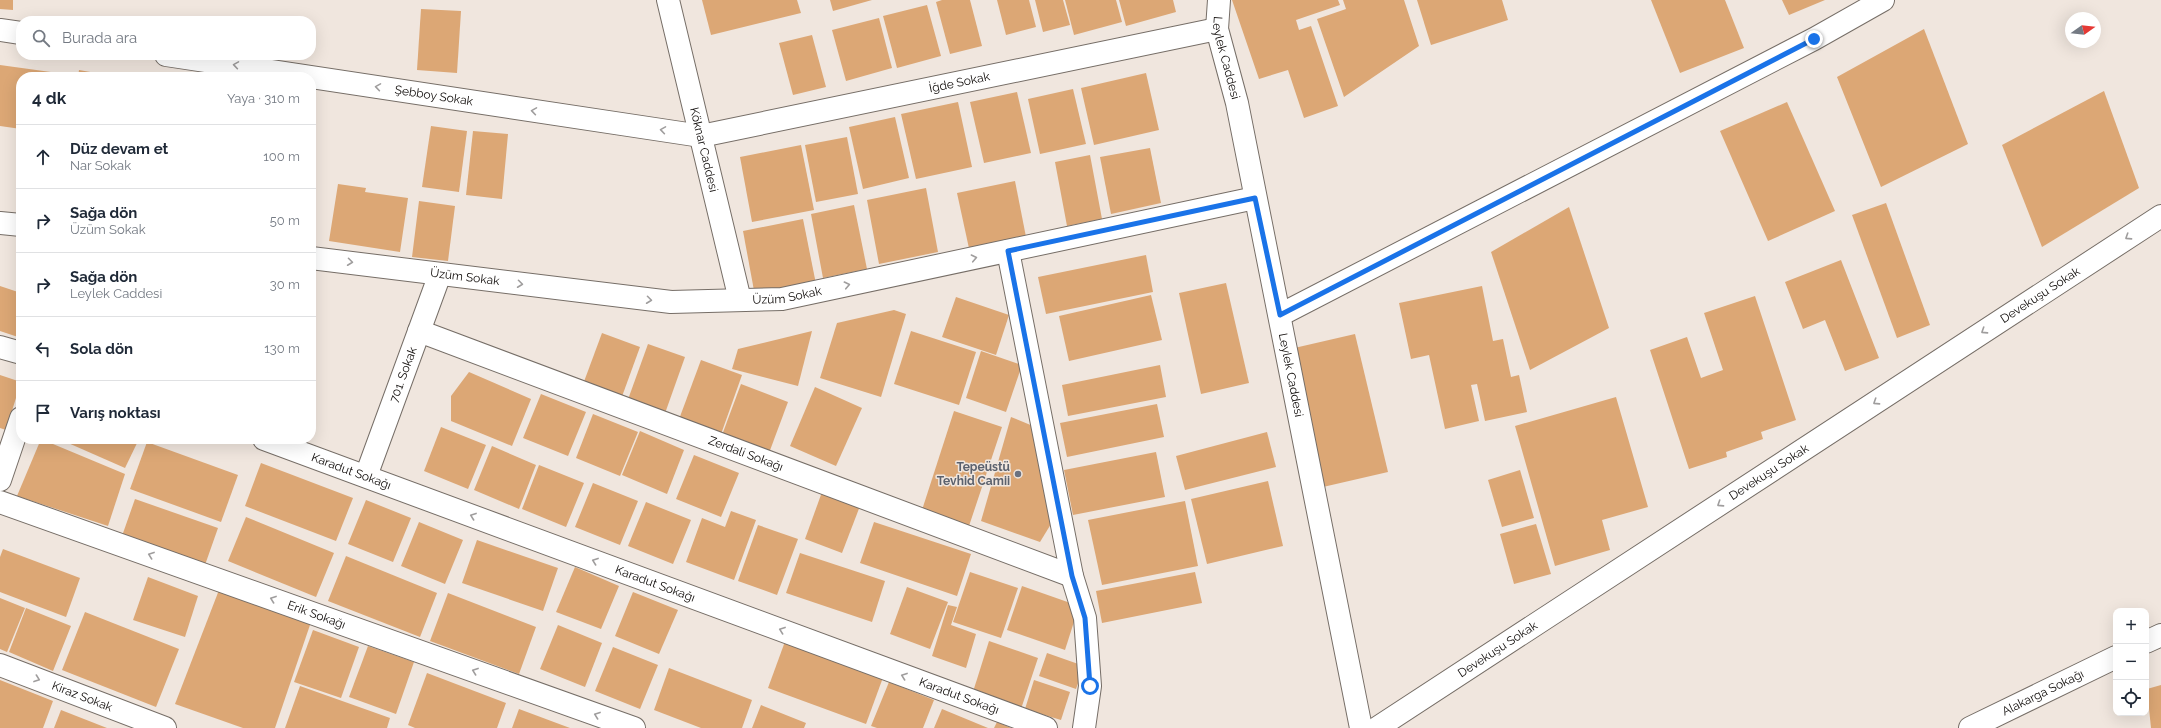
<!DOCTYPE html>
<html lang="tr">
<meta charset="utf-8">
<style>
:root{--surface:#fff;--page:#f6f6f7;--text:#1f2937;--muted:#747a83;--line:#e0e1e3}
body{margin:0;font-family:Raleway,sans-serif;background:var(--page);color:var(--text)}
.controls{position:absolute;right:12px;bottom:12px;display:grid;overflow:hidden;border-radius:8px;box-shadow:0 4px 16px #0002}
.controls button{width:36px;height:36px;display:grid;place-items:center;padding:0;border:0;border-bottom:1px solid var(--line);background:var(--surface);color:var(--text);font:20px sans-serif}
.compass{position:absolute;left:2065px;top:12px;width:36px;height:36px;border-radius:50%;background:var(--surface);box-shadow:0 4px 16px #0002;rotate:75deg}
.stop{position:absolute;width:12px;height:12px;margin:-9px;border:3px solid #1a73e8;border-radius:50%;background:#fff}
.stop.end{background:#1a73e8;border-color:#fff;box-shadow:0 1px 4px #0008}
.list{margin:0;padding:0;list-style:none}
h2{display:flex;justify-content:space-between;align-items:center;height:52px;margin:0;padding:0 16px;font-size:17px}
h2 small{font-size:13px;font-weight:400;color:var(--muted)}
.list li{display:grid;grid-template-columns:26px 1fr auto;gap:12px;align-items:center;box-sizing:border-box;height:64px;padding:0 16px;border-top:1px solid var(--line)}
.list b{display:block;font-size:15px;white-space:nowrap}
.list p{margin:0;font-size:13px;white-space:nowrap;color:var(--muted)}
.list em{font-size:13px;font-style:normal;color:var(--muted)}
.icon{flex:none;width:22px;height:22px;fill:none;stroke:currentColor;stroke-width:2;stroke-linecap:round;stroke-linejoin:round}
.map{position:relative;flex:none;width:2161px;height:728px;overflow:hidden}
.search{position:absolute;background:var(--surface);box-shadow:0 4px 16px #0002;left:16px;top:16px;width:300px;height:44px;display:flex;align-items:center;gap:10px;box-sizing:border-box;padding:0 14px;border-radius:16px;color:var(--muted);font-size:15px}
.panel{position:absolute;background:var(--surface);box-shadow:0 4px 16px #0002;left:16px;top:72px;width:300px;height:372px;border-radius:16px}
.map>svg:first-child{display:block}
.building{fill:#dca775}
.lines{fill:none;stroke-linecap:round;stroke-linejoin:round}
.minor-casing{stroke:#766e67;stroke-width:24}
.tertiary-casing{stroke:#766e67;stroke-width:24}
.minor{stroke:#fff;stroke-width:22}
.tertiary{stroke:#fff;stroke-width:22}
.oneway{stroke:#9f9d9d}
.route{stroke:#1a73e8;stroke-width:5}
.worship-dot{fill:#6b7280;stroke:#f0e6de;stroke-width:1.5}
.labels{text-anchor:middle;dominant-baseline:central;stroke-width:3;stroke-linejoin:round;paint-order:stroke}
.street-label{font-size:12px;fill:#0f0b09;stroke:#f0e6de}
.worship-label{font-size:12px;font-weight:bold;fill:#5b616d;stroke:#f0e6de;text-anchor:end}
</style>
<div class="map">
<svg width="2161" height="728" viewBox="0 0 2161 728">
<rect width="100%" height="100%" fill="#f0e6de"/>
<g class="building">
<polygon points="0,0 13,0 13,10 0,9"/>
<polygon points="702,0 797,0 801,13 711,35"/>
<polygon points="830,0 872,0 833,11"/>
<polygon points="942,0 970,0 982,46 950,54 936,2"/>
<polygon points="997,0 1029,0 1036,27 1006,35"/>
<polygon points="1035,0 1063,0 1070,25 1043,32"/>
<polygon points="1065,0 1116,0 1122,22 1074,35"/>
<polygon points="1119,0 1173,0 1176,12 1126,26"/>
<polygon points="1232,0 1338,0 1340,5 1296,20 1299,30 1311,26 1338,106 1304,118 1288,70 1259,79"/>
<polygon points="1343,0 1404,0 1419,46 1344,97 1317,19 1346,9"/>
<polygon points="1417,0 1502,0 1508,20 1431,45"/>
<polygon points="1651,0 1725,0 1744,48 1680,73"/>
<polygon points="1782,0 1825,0 1789,15"/>
<polygon points="927,5 941,56 897,68 883,16"/>
<polygon points="421,9 461,11 457,73 417,70"/>
<polygon points="879,18 892,68 846,81 832,30"/>
<polygon points="1924,29 1968,144 1881,187 1837,77"/>
<polygon points="812,35 826,87 793,95 779,43"/>
<polygon points="0,65 58,73 57,77 21,77 21,129 0,126"/>
<polygon points="79,70 113,76 113,77 78,77"/>
<polygon points="1146,73 1159,130 1094,145 1081,88"/>
<polygon points="1073,89 1086,144 1040,154 1028,99"/>
<polygon points="2104,91 2139,188 2042,247 2002,145"/>
<polygon points="1017,92 1031,153 984,163 970,102"/>
<polygon points="958,102 972,167 916,179 901,114"/>
<polygon points="1787,102 1835,211 1768,241 1720,131"/>
<polygon points="895,117 909,178 863,189 849,127"/>
<polygon points="431,126 467,131 459,192 422,187"/>
<polygon points="473,131 508,134 502,199 466,195"/>
<polygon points="847,137 858,194 816,202 805,145"/>
<polygon points="801,145 814,210 752,222 740,157"/>
<polygon points="1150,148 1161,203 1111,214 1100,157"/>
<polygon points="1090,155 1102,219 1067,226 1055,162"/>
<polygon points="1015,181 1027,242 970,253 957,193"/>
<polygon points="338,184 366,188 365,192 408,198 400,252 329,241"/>
<polygon points="926,188 938,252 879,264 867,200"/>
<polygon points="419,201 455,206 448,261 412,257"/>
<polygon points="1886,203 1930,325 1897,338 1852,215"/>
<polygon points="854,205 867,269 823,278 811,214"/>
<polygon points="1569,207 1609,328 1530,370 1491,252"/>
<polygon points="803,219 816,284 755,296 743,231"/>
<polygon points="1146,255 1153,292 1046,314 1038,277"/>
<polygon points="1841,260 1879,358 1845,371 1825,320 1803,329 1785,282"/>
<polygon points="1226,283 1249,383 1201,394 1179,293"/>
<polygon points="0,286 21,293 21,338 0,331"/>
<polygon points="1482,286 1493,341 1503,339 1511,377 1519,375 1527,412 1485,421 1477,384 1471,385 1479,421 1445,429 1429,355 1411,359 1399,303"/>
<polygon points="1151,295 1162,340 1069,361 1059,316"/>
<polygon points="1755,296 1796,420 1761,432 1763,439 1726,452 1727,457 1689,469 1650,350 1687,337 1701,378 1723,370 1704,313"/>
<polygon points="956,297 1009,315 996,355 942,337"/>
<polygon points="894,310 906,314 881,397 820,378 837,323"/>
<polygon points="812,331 798,386 732,369 738,349"/>
<polygon points="911,331 976,352 959,405 894,384"/>
<polygon points="602,333 640,347 620,402 582,387"/>
<polygon points="1355,334 1388,472 1323,487 1290,349"/>
<polygon points="648,344 685,357 663,419 626,405"/>
<polygon points="981,351 1022,365 1006,412 966,398"/>
<polygon points="701,360 742,375 720,437 678,422"/>
<polygon points="1160,365 1166,397 1068,416 1062,385"/>
<polygon points="469,372 531,399 512,446 451,421 451,396"/>
<polygon points="0,375 21,382 6,430 0,428"/>
<polygon points="741,384 788,402 769,453 722,435"/>
<polygon points="815,387 862,408 836,466 790,446"/>
<polygon points="541,394 586,412 568,456 523,438"/>
<polygon points="1616,397 1648,507 1602,520 1610,550 1555,566 1515,426"/>
<polygon points="1157,404 1164,437 1067,457 1060,423"/>
<polygon points="954,411 1002,427 969,526 922,510"/>
<polygon points="593,414 638,432 620,476 576,458"/>
<polygon points="1011,417 1033,426 1051,524 1040,542 981,521"/>
<polygon points="441,427 486,445 468,489 424,471"/>
<polygon points="640,431 684,450 667,494 622,475"/>
<polygon points="1267,432 1276,467 1185,490 1176,456"/>
<polygon points="41,439 125,474 108,526 17,496"/>
<polygon points="59,439 139,439 125,468"/>
<polygon points="147,442 238,475 221,522 130,489"/>
<polygon points="492,446 536,465 519,509 474,490"/>
<polygon points="1156,452 1165,497 1073,515 1064,470"/>
<polygon points="694,455 739,473 721,517 676,499"/>
<polygon points="261,463 353,498 336,541 245,506"/>
<polygon points="539,465 584,483 566,527 522,509"/>
<polygon points="1520,470 1534,518 1502,527 1488,480"/>
<polygon points="1268,481 1283,546 1207,564 1191,499"/>
<polygon points="593,483 638,501 620,545 575,527"/>
<polygon points="822,492 860,506 842,553 805,539"/>
<polygon points="135,499 218,528 205,565 122,536"/>
<polygon points="366,500 411,518 393,562 348,544"/>
<polygon points="1185,501 1198,566 1102,585 1088,520"/>
<polygon points="646,502 691,520 673,564 628,546"/>
<polygon points="731,511 756,520 734,580 686,562 702,518 725,527"/>
<polygon points="246,517 334,553 316,597 228,561"/>
<polygon points="419,522 463,540 445,584 401,566"/>
<polygon points="874,522 971,554 957,596 860,563"/>
<polygon points="1536,524 1551,574 1514,584 1500,534"/>
<polygon points="758,525 798,539 777,595 738,581"/>
<polygon points="477,540 558,568 543,611 462,583"/>
<polygon points="3,549 80,578 66,617 0,592 0,557"/>
<polygon points="800,553 885,581 872,622 786,593"/>
<polygon points="346,556 437,593 420,637 328,601"/>
<polygon points="575,567 619,586 601,629 556,612"/>
<polygon points="970,572 1018,588 1001,638 953,622"/>
<polygon points="1195,572 1202,603 1102,623 1096,591"/>
<polygon points="148,577 198,596 185,637 133,620"/>
<polygon points="1022,586 1079,606 1065,650 1007,630"/>
<polygon points="907,587 948,602 930,649 890,634"/>
<polygon points="219,590 311,622 275,728 243,728 175,704"/>
<polygon points="633,592 678,610 659,654 615,636"/>
<polygon points="448,593 536,627 519,674 430,641"/>
<polygon points="0,598 25,608 7,652 0,649"/>
<polygon points="948,605 957,607 951,625 976,634 966,668 932,656"/>
<polygon points="26,608 71,626 53,671 9,652"/>
<polygon points="85,612 179,649 156,707 62,670"/>
<polygon points="558,625 602,643 585,687 540,669"/>
<polygon points="313,630 359,647 341,698 294,682"/>
<polygon points="787,636 885,672 866,724 768,688"/>
<polygon points="989,641 1038,658 1020,712 972,695"/>
<polygon points="368,646 414,662 396,714 349,697"/>
<polygon points="613,647 658,665 640,709 595,691"/>
<polygon points="1047,653 1084,666 1076,689 1039,676"/>
<polygon points="669,668 752,700 742,728 701,728 654,710"/>
<polygon points="427,673 506,703 497,728 415,728 408,725"/>
<polygon points="0,680 53,701 43,728 0,728"/>
<polygon points="1034,680 1070,692 1061,720 1025,709"/>
<polygon points="889,682 934,700 923,728 877,728 871,726"/>
<polygon points="2161,685 2161,728 2151,728 2147,689"/>
<polygon points="300,686 390,718 387,728 285,728"/>
<polygon points="761,705 806,723 804,728 752,728"/>
<polygon points="519,709 570,728 512,728"/>
<polygon points="942,709 988,728 934,728"/>
<polygon points="61,710 107,728 54,728"/>
<polygon points="997,722 1011,728 994,728"/>
</g>
<g class="lines">
<defs>
<g id="minor">
<path id="s1" d="M668,0l72,300"/>
<polyline points="0,30 21,33"/>
<path id="s2" d="M166,55l535,81 516,-107"/>
<polyline points="0,223 21,225"/>
<polyline points="1008,251 1072,576 1085,618 1090,686 1084,728"/>
<path id="s3" d="M311,258l360,44 111,-3 473,-101"/>
<polyline points="1280,315 1814,39 1883,0"/>
<path id="s4" d="M419,331l653,245"/>
<polyline points="0,347 21,353"/>
<path id="s5" d="M264,439l782,289"/>
<path id="s6" d="M366,476l74,-202"/>
<polyline points="0,480 21,418"/>
<path id="s7" d="M0,502l634,226"/>
<polyline points="2146,642 2161,635"/>
<path id="s8" d="M0,665l165,63"/>
<path id="s9" d="M1377,728l784,-512"/>
<path id="s10" d="M1970,728l146,-71"/>
</g>
<g id="tertiary">
<path id="s11" d="M1219,0l-2,29 20,74 124,625"/>
</g>
</defs>
<use href="#minor" class="minor-casing"/>
<use href="#tertiary" class="tertiary-casing"/>
<use href="#minor" class="minor"/>
<use href="#tertiary" class="tertiary"/>
</g>
<defs><path id="oneway-chevron" d="M-2-3.5L2.5 0L-2 3.5" fill="none" stroke-width="1.6" stroke-linecap="round" stroke-linejoin="round"/></defs>
<g class="oneway">
<use href="#oneway-chevron" transform="translate(236 65) rotate(-171)"/>
<use href="#oneway-chevron" transform="translate(378 87) rotate(-171)"/>
<use href="#oneway-chevron" transform="translate(534 111) rotate(-171)"/>
<use href="#oneway-chevron" transform="translate(663 130) rotate(-171)"/>
<use href="#oneway-chevron" transform="translate(2128 237) rotate(147)"/>
<use href="#oneway-chevron" transform="translate(974 258) rotate(-12)"/>
<use href="#oneway-chevron" transform="translate(350 262) rotate(7)"/>
<use href="#oneway-chevron" transform="translate(520 284) rotate(7)"/>
<use href="#oneway-chevron" transform="translate(847 285) rotate(-12)"/>
<use href="#oneway-chevron" transform="translate(649 300) rotate(7)"/>
<use href="#oneway-chevron" transform="translate(1984 331) rotate(147)"/>
<use href="#oneway-chevron" transform="translate(1876 402) rotate(147)"/>
<use href="#oneway-chevron" transform="translate(1720 504) rotate(147)"/>
<use href="#oneway-chevron" transform="translate(473 516) rotate(-160)"/>
<use href="#oneway-chevron" transform="translate(151 555) rotate(-160)"/>
<use href="#oneway-chevron" transform="translate(595 561) rotate(-160)"/>
<use href="#oneway-chevron" transform="translate(273 599) rotate(-160)"/>
<use href="#oneway-chevron" transform="translate(782 630) rotate(-160)"/>
<use href="#oneway-chevron" transform="translate(475 671) rotate(-160)"/>
<use href="#oneway-chevron" transform="translate(904 676) rotate(-160)"/>
<use href="#oneway-chevron" transform="translate(37 679) rotate(20)"/>
<use href="#oneway-chevron" transform="translate(597 715) rotate(-160)"/>
</g>
<g class="lines">
<polyline class="route" points="1090,686 1085,618 1072,576 1008,251 1255,198 1280,315 1814,39"/>
</g>
<circle class="worship-dot" cx="1018" cy="474" r="4"/>
<g class="labels">
<g class="street-label">
<text stroke="none"><textPath href="#s11" startOffset="59">Leylek Caddesi</textPath></text>
<text stroke="none"><textPath href="#s2" startOffset="805">İğde Sokak</textPath></text>
<text stroke="none"><textPath href="#s2" startOffset="271">Şebboy Sokak</textPath></text>
<text stroke="none"><textPath href="#s1" startOffset="154">Köknar Caddesi</textPath></text>
<text stroke="none"><textPath href="#s3" startOffset="155">Üzüm Sokak</textPath></text>
<text stroke="none"><textPath href="#s3" startOffset="479">Üzüm Sokak</textPath></text>
<text stroke="none"><textPath href="#s9" startOffset="792">Devekuşu Sokak</textPath></text>
<text stroke="none"><textPath href="#s6" startOffset="108">701. Sokak</textPath></text>
<text stroke="none"><textPath href="#s11" startOffset="383">Leylek Caddesi</textPath></text>
<text stroke="none"><textPath href="#s4" startOffset="349">Zerdali Sokağı</textPath></text>
<text stroke="none"><textPath href="#s5" startOffset="93">Karadut Sokağı</textPath></text>
<text stroke="none"><textPath href="#s9" startOffset="468">Devekuşu Sokak</textPath></text>
<text stroke="none"><textPath href="#s5" startOffset="417">Karadut Sokağı</textPath></text>
<text stroke="none"><textPath href="#s7" startOffset="336">Erik Sokağı</textPath></text>
<text stroke="none"><textPath href="#s9" startOffset="144">Devekuşu Sokak</textPath></text>
<text stroke="none"><textPath href="#s10" startOffset="81">Alakarga Sokağı</textPath></text>
<text stroke="none"><textPath href="#s8" startOffset="88">Kiraz Sokak</textPath></text>
<text stroke="none"><textPath href="#s5" startOffset="741">Karadut Sokağı</textPath></text>
</g>
<g class="worship-label">
<text x="1010" y="467">Tepeüstü<tspan x="1010" dy="14">Tevhid Camii</tspan></text>
</g>
</g>
</svg>
<div class="controls">
<button>+</button>
<button>−</button>
<button><svg class="icon" aria-label="locate" viewBox="0 0 24 24"><circle cx="12" cy="12" r="6"/><path d="M12 2v4M12 18v4M2 12h4M18 12h4"/></svg></button>
</div>
<svg class="compass" viewBox="-18 -18 36 36"><path d="M0-13l5 13h-10z" fill="#e53935"/><path d="M0 13l5-13h-10z" fill="#747a83"/></svg>
<div class="stop" style="left:1090px;top:686px"></div>
<div class="stop end" style="left:1814px;top:39px"></div>
<div class="search"><svg class="icon" aria-label="search" viewBox="0 0 24 24"><circle cx="10" cy="10" r="6"/><path d="M15 15l6 6"/></svg>Burada ara</div>
<section class="panel">
<h2>4 dk<small>Yaya · 310 m</small></h2>
<ul class="list">
<li><svg class="icon" aria-label="ahead" viewBox="0 0 24 24"><path d="M12 20V5M6 11l6-6 6 6"/></svg><div><b>Düz devam et</b><p>Nar Sokak</p></div><em>100 m</em></li>
<li><svg class="icon" aria-label="right" viewBox="0 0 24 24"><path d="M7 20v-9h11M14 6l5 5-5 5"/></svg><div><b>Sağa dön</b><p>Üzüm Sokak</p></div><em>50 m</em></li>
<li><svg class="icon" aria-label="right" viewBox="0 0 24 24"><path d="M7 20v-9h11M14 6l5 5-5 5"/></svg><div><b>Sağa dön</b><p>Leylek Caddesi</p></div><em>30 m</em></li>
<li><svg class="icon" aria-label="left" viewBox="0 0 24 24"><path d="M17 20v-9H6M10 6l-5 5 5 5"/></svg><div><b>Sola dön</b></div><em>130 m</em></li>
<li><svg class="icon" aria-label="arrive" viewBox="0 0 24 24"><path d="M6 21V4h12l-3 4 3 4H6"/></svg><div><b>Varış noktası</b></div></li>
</ul>
</section>
</div>
